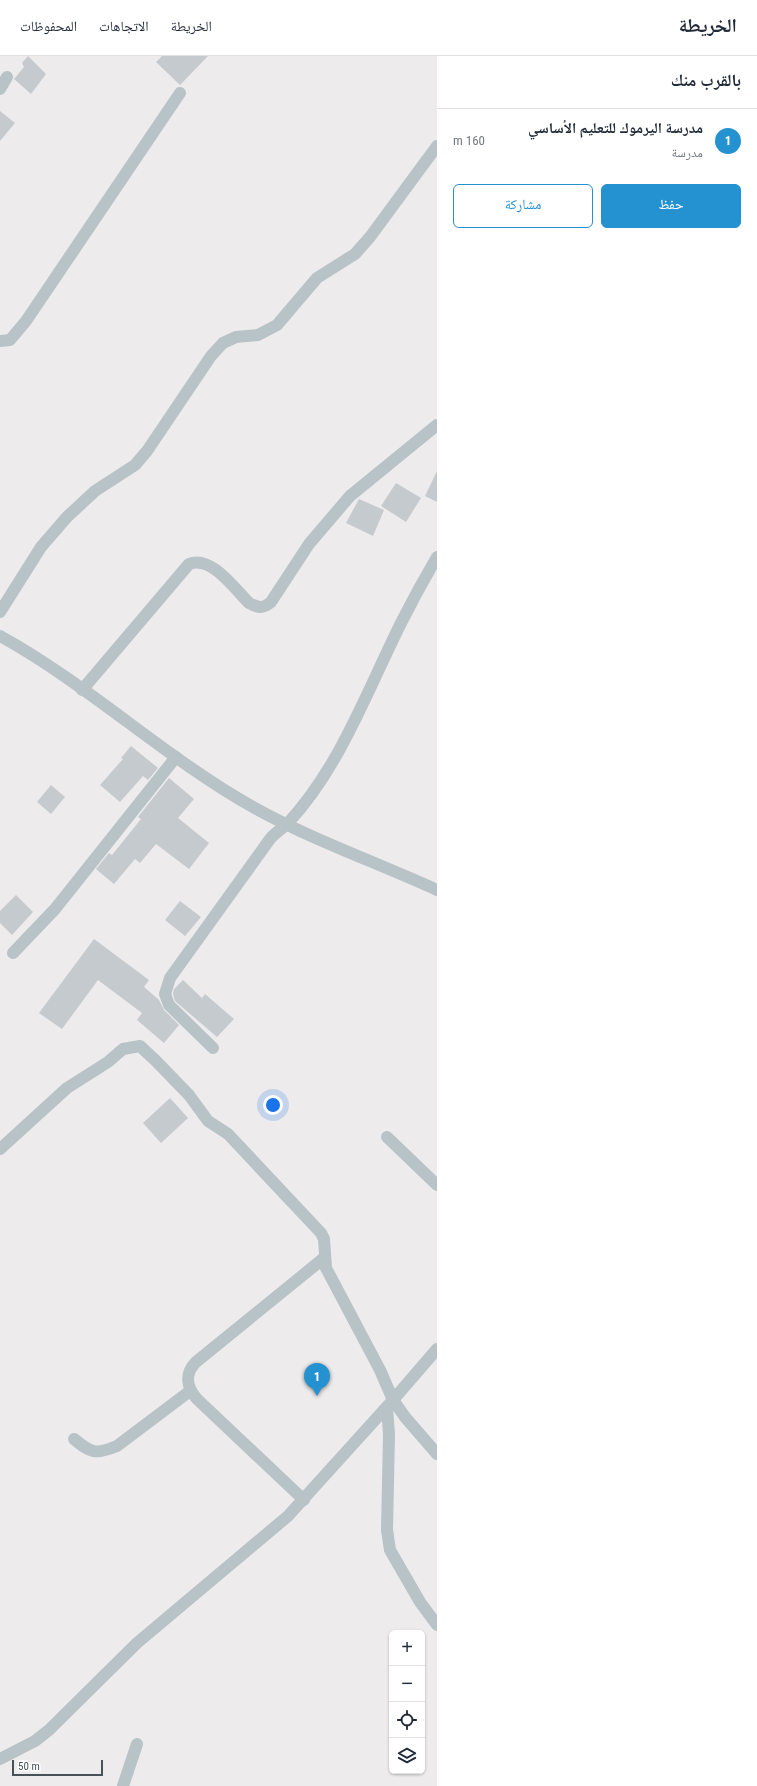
<!DOCTYPE html>
<html lang="ar">
<meta charset="utf-8">
<style>
:root{--surface:#fff;--page:#f2f2f3;--text:#1f2937;--muted:#747a83;--line:#e0e1e3;--accent:#2491d0}
body{margin:0;font-family:"Roboto Condensed","Noto Naskh Arabic",sans-serif;background:var(--page);color:var(--text);direction:rtl}
.controls{position:absolute;right:12px;bottom:12px;display:grid;overflow:hidden;border-radius:6px;box-shadow:0 1px 3px #0004}
.controls button{width:36px;height:36px;display:grid;place-items:center;padding:0;border:0;border-bottom:1px solid var(--line);background:var(--surface);color:var(--text);font:20px sans-serif}
.scale{position:absolute;left:12px;bottom:10px;width:91px;box-sizing:border-box;padding-left:4px;border:2px solid #455257;border-top:0;font-size:11px;line-height:14px;white-space:nowrap;color:#455257;-webkit-text-stroke:3px #fff;paint-order:stroke}
.you{position:absolute;left:273px;top:1049px;width:14px;height:14px;margin:-10px;border:3px solid #fff;border-radius:50%;background:#1a73e8;box-shadow:0 0 0 6px #1a73e833}
.badge{display:grid;place-items:center;width:26px;height:26px;border-radius:50%;background:var(--accent);color:#fff;font-size:13px;font-weight:700}
.pin{position:absolute;translate:-50% -33px;filter:drop-shadow(0 1px 2px #0008)}
.pin::after{content:'';position:absolute;top:21px;width:14px;height:12px;background:inherit;clip-path:polygon(0 0,100% 0,50% 100%)}
.list{margin:0;padding:0;list-style:none}
h2{display:flex;justify-content:space-between;align-items:center;height:52px;margin:0;padding:0 16px;font-size:17px}
h2 small{font-size:13px;font-weight:400;color:var(--muted)}
.list li{display:grid;grid-template-columns:26px 1fr auto;gap:12px;align-items:center;box-sizing:border-box;height:64px;padding:0 16px;border-top:1px solid var(--line)}
.list b{display:block;font-size:15px;white-space:nowrap}
.list p{margin:0;font-size:13px;white-space:nowrap;color:var(--muted)}
.list em{font-size:13px;font-style:normal;color:var(--muted)}
.actions{display:flex;gap:8px;padding:12px 16px}
.actions a{flex:1;padding:9px 0;border:1px solid var(--accent);border-radius:6px;text-align:center;font-size:14px;color:var(--accent)}
.actions .main{background:var(--accent);color:#fff}
.icon{flex:none;width:22px;height:22px;fill:none;stroke:currentColor;stroke-width:2;stroke-linecap:round;stroke-linejoin:round}
.map{position:relative;flex:none;width:437px;height:1730px;overflow:hidden;direction:ltr}
header{display:flex;align-items:center;gap:24px;box-sizing:border-box;height:56px;padding:0 20px;background:var(--surface);border-bottom:1px solid var(--line)}
header strong{font-size:19px}
nav{display:flex;gap:22px;margin-inline-start:auto;font-size:14px}
main{display:flex}
aside{flex:1;background:var(--surface)}
.map>svg:first-child{display:block}
.building{fill:#c5cace}
.lines{fill:none;stroke-linecap:round;stroke-linejoin:round}
.street{stroke:#b7c3c7;stroke-width:12}
</style>
<header>
<strong>الخريطة</strong>
<nav><a>الخريطة</a><a>الاتجاهات</a><a>المحفوظات</a></nav>
</header>
<main>
<aside>
<h2>بالقرب منك<small></small></h2>
<ul class="list">
<li><span class="badge">1</span><div><b>مدرسة اليرموك للتعليم الأساسي</b><p>مدرسة</p></div><em>160 m</em></li>
</ul>
<div class="actions"><a class="main">حفظ</a><a>مشاركة</a></div>
</aside>
<div class="map">
<svg width="437" height="1730" viewBox="0 0 437 1730">
<rect width="100%" height="100%" fill="#eeebec"/>
<g class="building">
<polygon points="28,0 46,18 31,38 14,23 24,11 22,7"/>
<polygon points="162,0 208,0 180,29 156,6"/>
<polygon points="0,55 15,67 0,85"/>
<polygon points="437,415 437,446 425,440"/>
<polygon points="396,427 421,442 406,466 381,450"/>
<polygon points="359,443 384,454 373,480 346,467"/>
<polygon points="131,690 158,712 148,724 143,720 120,746 100,729 123,703 121,702"/>
<polygon points="169,722 194,743 178,762 209,787 189,813 156,788 140,807 135,803 114,828 96,813 109,797 112,799 141,763 138,761"/>
<polygon points="51,729 65,741 51,758 37,746"/>
<polygon points="16,839 33,856 12,879 0,867 0,855"/>
<polygon points="180,845 201,861 185,880 165,864"/>
<polygon points="94,883 149,924 144,931 159,944 164,954 179,969 164,987 137,964 142,957 98,924 62,973 39,957"/>
<polygon points="183,924 202,942 205,938 234,963 217,981 175,945 173,938 174,933"/>
<polygon points="170,1042 188,1062 161,1087 143,1067"/>
</g>
<g class="lines">
<g class="street">
<polyline points="0,33 7,21"/>
<polyline points="0,285 10,284 26,265 180,37"/>
<polyline points="0,556 41,491 67,461 95,435 135,409 147,395 211,300 223,287 236,281 258,279 277,269 317,222 355,198 370,181 437,90"/>
<path d="M0,580c89,49 164,121 253,171 59,33 123,55 184,83"/>
<path d="M82,634l107,-126c22,-9 45,24 60,39 9,5 14,6 22,-1l38,-58 41,-48 87,-71"/>
<polyline points="13,897 55,853 176,701"/>
<path d="M213,992l-44,-43 -4,-11 5,-16 100,-139c5,-6 12,-10 18,-16 52,-56 79,-132 113,-200 11,-22 23,-44 36,-66"/>
<polyline points="387,1081 437,1129"/>
<polyline points="0,1093 67,1032 108,1006 123,993 140,990 156,1005 189,1039 208,1065 228,1078 321,1177 324,1183 326,1212 380,1314 393,1344 405,1361 437,1398"/>
<polyline points="387,1351 389,1378 387,1474 390,1494 420,1546 437,1569"/>
<path d="M74,1383c17,14 21,16 43,7l73,-55"/>
<path d="M304,1444l-107,-101c-10,-11 -13,-25 -1,-37l128,-104"/>
<polyline points="0,1703 35,1685 49,1674 137,1587 288,1460 393,1344 437,1293"/>
<polyline points="123,1730 137,1688"/>
</g>
</g>
</svg>
<div class="controls">
<button>+</button>
<button>−</button>
<button><svg class="icon" aria-label="locate" viewBox="0 0 24 24"><circle cx="12" cy="12" r="6"/><path d="M12 2v4M12 18v4M2 12h4M18 12h4"/></svg></button>
<button><svg class="icon" aria-label="layers" viewBox="0 0 24 24"><path d="M12 4l9 5-9 5-9-5zM3 14l9 5 9-5"/></svg></button>
</div>
<div class="scale">50 m</div>
<div class="you"></div>
<div class="pin badge" style="left:317px;top:1340px">1</div>
</div>
</main>
